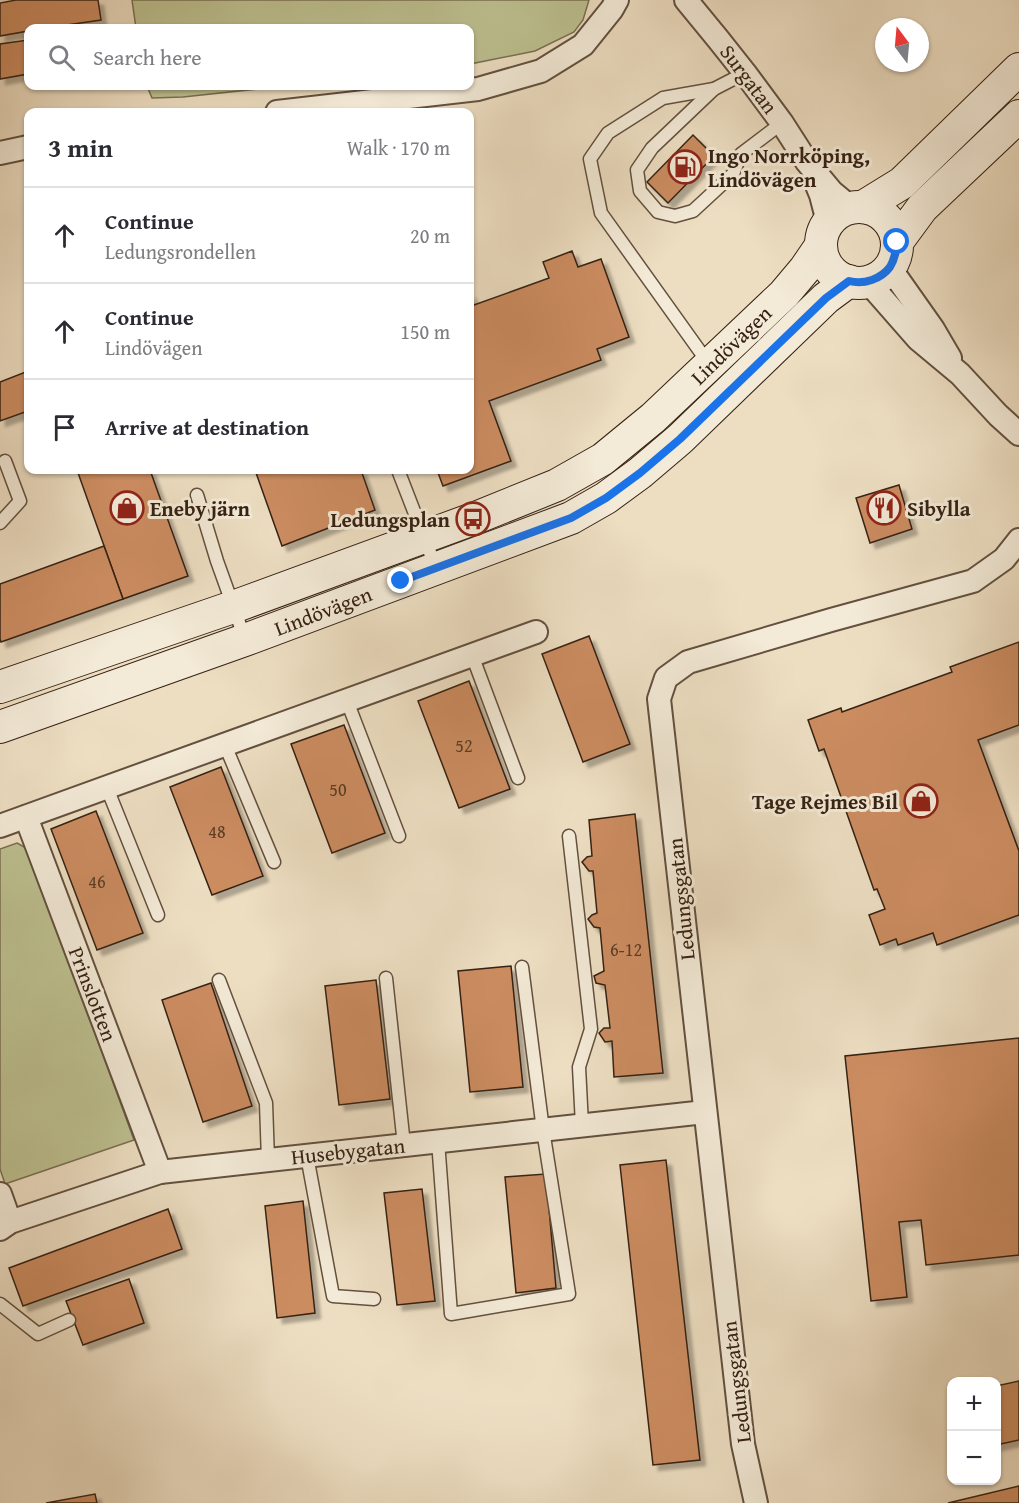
<!DOCTYPE html>
<meta charset="utf-8">
<style>
:root{--surface:#fff;--page:#f2f2f3;--text:#2b2b33;--muted:#7c7c81;--line:#e1e1e2}
body{margin:0;font-family:"Gentium Book Plus",serif;background:var(--page);color:var(--text)}
.controls{position:absolute;right:18px;bottom:18px;display:grid;overflow:hidden;border-radius:12px;box-shadow:0 2px 4px #0004}
.controls button{width:54px;height:54px;display:grid;place-items:center;padding:0;border:0;border-bottom:2px solid var(--line);background:var(--surface);color:var(--text);font:30px sans-serif}
.compass{position:absolute;left:875px;top:18px;width:54px;height:54px;border-radius:50%;background:var(--surface);box-shadow:0 2px 4px #0004;rotate:344deg}
.stop{position:absolute;width:18px;height:18px;margin:-14px;border:4px solid #1a73e8;border-radius:50%;background:#fff}
.stop.end{background:#1a73e8;border-color:#fff;box-shadow:0 2px 6px #0008}
.list{margin:0;padding:0;list-style:none}
h2{display:flex;justify-content:space-between;align-items:center;height:78px;margin:0;padding:0 24px;font-size:26px}
h2 small{font-size:20px;font-weight:400;color:var(--muted)}
.list li{display:grid;grid-template-columns:39px 1fr auto;gap:18px;align-items:center;box-sizing:border-box;height:96px;padding:0 24px;border-top:2px solid var(--line)}
.list b{display:block;font-size:22px;white-space:nowrap}
.list p{margin:0;font-size:20px;white-space:nowrap;color:var(--muted)}
.list em{font-size:20px;font-style:normal;color:var(--muted)}
.icon{flex:none;width:33px;height:33px;fill:none;stroke:currentColor;stroke-width:2;stroke-linecap:round;stroke-linejoin:round}
.map{position:relative;flex:none;width:1019px;height:1503px;overflow:hidden}
.search{position:absolute;background:var(--surface);box-shadow:0 2px 4px #0004;left:24px;top:24px;width:450px;height:66px;display:flex;align-items:center;gap:15px;box-sizing:border-box;padding:0 21px;border-radius:12px;color:var(--muted);font-size:22px}
.panel{position:absolute;background:var(--surface);box-shadow:0 2px 4px #0004;left:24px;top:108px;width:450px;height:366px;border-radius:12px}
.map>svg:first-child{display:block}
.green{fill:#bdc090;stroke:#797052;stroke-width:1.5}
.building{fill:#cb8c61;stroke:#352113;stroke-width:1.5;filter:url(#shadow)}
.lines{fill:none;stroke-linecap:round;stroke-linejoin:round}
.service-casing{stroke:#63503f;stroke-width:15}
.minor-casing{stroke:#63503f;stroke-width:26}
.secondary-casing{stroke:#352113;stroke-width:34}
.service{stroke:#f3ead7;stroke-width:12}
.minor{stroke:#f3ead7;stroke-width:22}
.secondary{stroke:#f3ead7;stroke-width:32}
.route{stroke:#1a73e8;stroke-width:8}
.labels{text-anchor:middle;dominant-baseline:central;stroke-width:6;stroke-linejoin:round;paint-order:stroke}
.number-label{font-size:18px;fill:#5a3c26}
.street-label{font-size:21px;fill:#352113;stroke:#f3ead7}
.poi-label{font-size:21px;font-weight:bold;fill:#352113;stroke:#f3ead7;text-anchor:start}
</style>
<div class="map">
<svg width="1019" height="1503" viewBox="0 0 1019 1503">
<defs>
<filter id="shadow"><feDropShadow dx="5.5" dy="5.5" stdDeviation="1.5" flood-color="#0004"/></filter>
</defs>
<rect width="100%" height="100%" fill="#eddec2"/>
<filter id="stains"><feTurbulence type="fractalNoise" baseFrequency=".00333" numOctaves="4"/><feColorMatrix values="0 0 0 0 .2 0 0 0 0 .09 0 0 0 0 .02 0 0 0 .5 -.17"/></filter>
<radialGradient id="worn" r=".72"><stop offset=".6" stop-color="#630" stop-opacity="0"/><stop offset="1" stop-color="#630" stop-opacity=".3"/></radialGradient>
<g class="green">
<polygon points="132,0 589,0 583,20 574,32 535,51 470,64 470,28 136,28"/>
<polygon points="147,86 285,86 183,97 152,98"/>
<polygon points="17,843 28,849 134,1140 5,1184 0,1169 0,849"/>
</g>
<g class="building">
<polygon points="16,0 98,0 101,20 46,28 28,28 28,31 0,36 0,3"/>
<polygon points="28,40 28,74 0,79 0,44"/>
<polygon points="693,135 714,156 668,203 647,182"/>
<polygon points="572,251 578,267 601,259 629,337 597,349 601,360 489,401 511,461 443,486 437,470 470,470 470,292 474,305 549,278 543,262"/>
<polygon points="28,371 28,411 0,421 0,382"/>
<polygon points="77,470 150,470 188,576 123,599"/>
<polygon points="255,470 361,470 375,510 282,546"/>
<polygon points="899,485 912,529 870,543 856,498"/>
<polygon points="104,546 123,599 1,642 0,639 0,584"/>
<polygon points="589,636 630,744 583,762 542,654"/>
<polygon points="1019,642 1019,725 978,740 1019,851 1019,915 937,945 933,933 898,945 896,939 880,945 869,915 885,909 877,889 874,890 824,749 819,751 808,720 841,708 842,712 952,672 950,667"/>
<polygon points="469,681 510,789 459,808 418,701"/>
<polygon points="344,725 385,833 332,853 291,744"/>
<polygon points="221,767 263,876 212,895 170,787"/>
<polygon points="96,811 143,933 97,950 51,829"/>
<polygon points="635,814 663,1073 614,1077 612,1041 605,1042 599,1033 604,1028 610,1028 605,985 596,983 594,976 604,971 600,928 594,927 588,919 592,915 597,913 593,871 589,871 582,862 587,857 592,856 589,820"/>
<polygon points="511,966 523,1087 470,1092 458,971"/>
<polygon points="376,980 390,1099 339,1105 325,986"/>
<polygon points="211,983 252,1106 203,1122 162,1000"/>
<polygon points="1019,1038 1019,1255 926,1265 921,1220 899,1222 907,1297 871,1301 845,1056"/>
<polygon points="666,1160 700,1460 653,1465 620,1165"/>
<polygon points="546,1174 556,1288 516,1293 505,1177"/>
<polygon points="422,1189 435,1301 397,1305 384,1193"/>
<polygon points="303,1201 315,1313 277,1318 265,1206"/>
<polygon points="168,1209 182,1249 23,1306 9,1268"/>
<polygon points="129,1279 144,1323 83,1345 66,1301"/>
<polygon points="1019,1381 1019,1440 996,1445 996,1386"/>
<polygon points="1019,1486 1019,1503 948,1503"/>
<polygon points="95,1494 97,1503 46,1503"/>
</g>
<g class="lines">
<defs>
<g id="service">
<polyline points="745,73 714,89 652,148 637,170 640,191 658,212 675,216 693,211 733,174 741,154 782,123"/>
<polyline points="709,364 601,213 590,159 608,133 663,98 714,89"/>
<polyline points="398,470 436,568"/>
<polyline points="197,495 217,561 245,639"/>
<polyline points="0,523 20,501 5,461"/>
<polyline points="472,655 518,778"/>
<polyline points="347,701 399,836"/>
<polyline points="225,745 274,862"/>
<polyline points="107,788 158,915"/>
<polyline points="569,836 591,1029 579,1067 582,1125"/>
<polyline points="386,978 404,1145"/>
<polyline points="219,980 266,1103 268,1160"/>
<polyline points="438,1141 451,1314 569,1294 543,1130 522,967"/>
<polyline points="307,1156 333,1296 374,1299"/>
<polyline points="0,1304 38,1334 69,1320"/>
</g>
<g id="minor">
<polyline points="686,0 718,39 745,73 782,123 807,162 832,192 850,207"/>
<polyline points="277,112 478,89 541,71 583,45 612,9 617,0"/>
<polyline points="0,153 28,147"/>
<polyline points="814,178 821,195 828,222"/>
<polyline points="890,268 933,329 950,358"/>
<polyline points="868,282 918,339 960,374 998,415 1019,434"/>
<polyline points="26,817 160,1172"/>
<polyline points="0,826 536,632"/>
<polyline points="0,1194 10,1222"/>
<polyline points="0,1229 10,1222 160,1172 705,1112"/>
<polyline points="756,1503 743,1444 659,699 666,678 688,662 831,620 973,581 1004,559 1019,540"/>
</g>
<g id="secondary">
<polyline points="863,207 902,183 1019,69"/>
<circle cx="859" cy="245" r="38"/>
<polyline points="897,242 922,208 1019,116"/>
<polyline points="0,687 233,607 473,519 557,485 603,459 653,418 784,294 805,269 820,247"/>
<polyline points="0,727 245,640 571,518 606,498 640,473 680,439 826,298 849,281"/>
</g>
</defs>
<use href="#service" class="service-casing"/>
<use href="#minor" class="minor-casing"/>
<use href="#secondary" class="secondary-casing"/>
<use href="#service" class="service"/>
<use href="#minor" class="minor"/>
<use href="#secondary" class="secondary"/>
</g>
<g class="lines">
<path class="route" d="M401,581l170,-63 35,-20 34,-25 40,-34 146,-141 23,-17c15,4 32,-2 41,-14 5,-8 6,-16 7,-25"/>
</g>
<defs>
<symbol id="fuel-ring" viewBox="-11 -11 22 22"><circle r="9.5" fill="#f3ead7" stroke="#8f2418" stroke-width="1.5"/><path d="M-5.5-6h7V0h2V4h1.3V-2.5L3-4.5l.8-.8L6-3V5H2.5V1h-1V6h-7ZM-4.2-4.7v3.2H.2V-4.7Z" fill="#8f2418"/></symbol>
<symbol id="shop-ring" viewBox="-11 -11 22 22"><circle r="9.5" fill="#f3ead7" stroke="#8f2418" stroke-width="1.5"/><path d="M-5-2.5h2.3a2.7 3.5 0 0 1 5.4 0H5L5.5 6h-11ZM-1.5-2.5h3a1.5 2.3 0 0 0-3 0Z" fill="#8f2418"/></symbol>
<symbol id="restaurant-ring" viewBox="-11 -11 22 22"><circle r="9.5" fill="#f3ead7" stroke="#8f2418" stroke-width="1.5"/><path d="M-5-6h1v4h1v-4h1v4h1v-4h1v5L-1.5 .5V6h-2V.5L-5-1ZM5-6V6H3V1.5H1.5Q1.5-4 5-6Z" fill="#8f2418"/></symbol>
<symbol id="bus-ring" viewBox="-11 -11 22 22"><circle r="9.5" fill="#f3ead7" stroke="#8f2418" stroke-width="1.5"/><path d="M-5-6H5V4H4V6H2V4H-2V6H-4V4H-5ZM-3.5-4V0h7V-4ZM-3.5 1.2v1.5H-2V1.2ZM2 1.2v1.5H3.5V1.2Z" fill="#8f2418"/></symbol>
</defs>
<g fill-rule="evenodd">
<use href="#fuel-ring" x="666" y="148" width="38" height="38"/>
<use href="#shop-ring" x="108" y="489" width="38" height="38"/>
<use href="#restaurant-ring" x="865" y="489" width="38" height="38"/>
<use href="#bus-ring" x="454" y="500" width="38" height="38"/>
<use href="#shop-ring" x="902" y="782" width="38" height="38"/>
</g>
<g class="labels">
<g class="number-label">
<text x="464" y="745">52</text>
<text x="338" y="789">50</text>
<text x="217" y="831">48</text>
<text x="97" y="881">46</text>
<text x="626" y="949">6-12</text>
</g>
<g class="street-label">
<text transform="translate(749 79) rotate(53)">Surgatan</text>
<text transform="translate(731 345) rotate(-44)">Lindövägen</text>
<text transform="translate(323 611) rotate(-21)">Lindövägen</text>
<text transform="translate(681 899) rotate(-96)">Ledungsgatan</text>
<text transform="translate(93 994) rotate(69)">Prinslotten</text>
<text transform="translate(348 1151) rotate(-6)">Husebygatan</text>
<text transform="translate(736 1382) rotate(-97)">Ledungsgatan</text>
</g>
<g class="poi-label">
<text x="708" y="155">Ingo Norrköping,<tspan x="708" dy="24">Lindövägen</tspan></text>
<text x="150" y="508">Eneby järn</text>
<text x="907" y="508">Sibylla</text>
<text x="450" y="519" text-anchor="end">Ledungsplan</text>
<text x="898" y="801" text-anchor="end">Tage Rejmes Bil</text>
</g>
</g>
<rect width="100%" height="100%" filter="url(#stains)"/>
<rect width="100%" height="100%" fill="url(#worn)"/>
</svg>
<div class="controls">
<button>+</button>
<button>−</button>
</div>
<svg class="compass" viewBox="-18 -18 36 36"><path d="M0-13l5 13h-10z" fill="#e53935"/><path d="M0 13l5-13h-10z" fill="#7c7c81"/></svg>
<div class="stop" style="left:897px;top:242px"></div>
<div class="stop end" style="left:401px;top:581px"></div>
<div class="search"><svg class="icon" aria-label="search" viewBox="0 0 24 24"><circle cx="10" cy="10" r="6"/><path d="M15 15l6 6"/></svg>Search here</div>
<section class="panel">
<h2>3 min<small>Walk · 170 m</small></h2>
<ul class="list">
<li><svg class="icon" aria-label="ahead" viewBox="0 0 24 24"><path d="M12 20V5M6 11l6-6 6 6"/></svg><div><b>Continue</b><p>Ledungsrondellen</p></div><em>20 m</em></li>
<li><svg class="icon" aria-label="ahead" viewBox="0 0 24 24"><path d="M12 20V5M6 11l6-6 6 6"/></svg><div><b>Continue</b><p>Lindövägen</p></div><em>150 m</em></li>
<li><svg class="icon" aria-label="arrive" viewBox="0 0 24 24"><path d="M6 21V4h12l-3 4 3 4H6"/></svg><div><b>Arrive at destination</b></div></li>
</ul>
</section>
</div>
